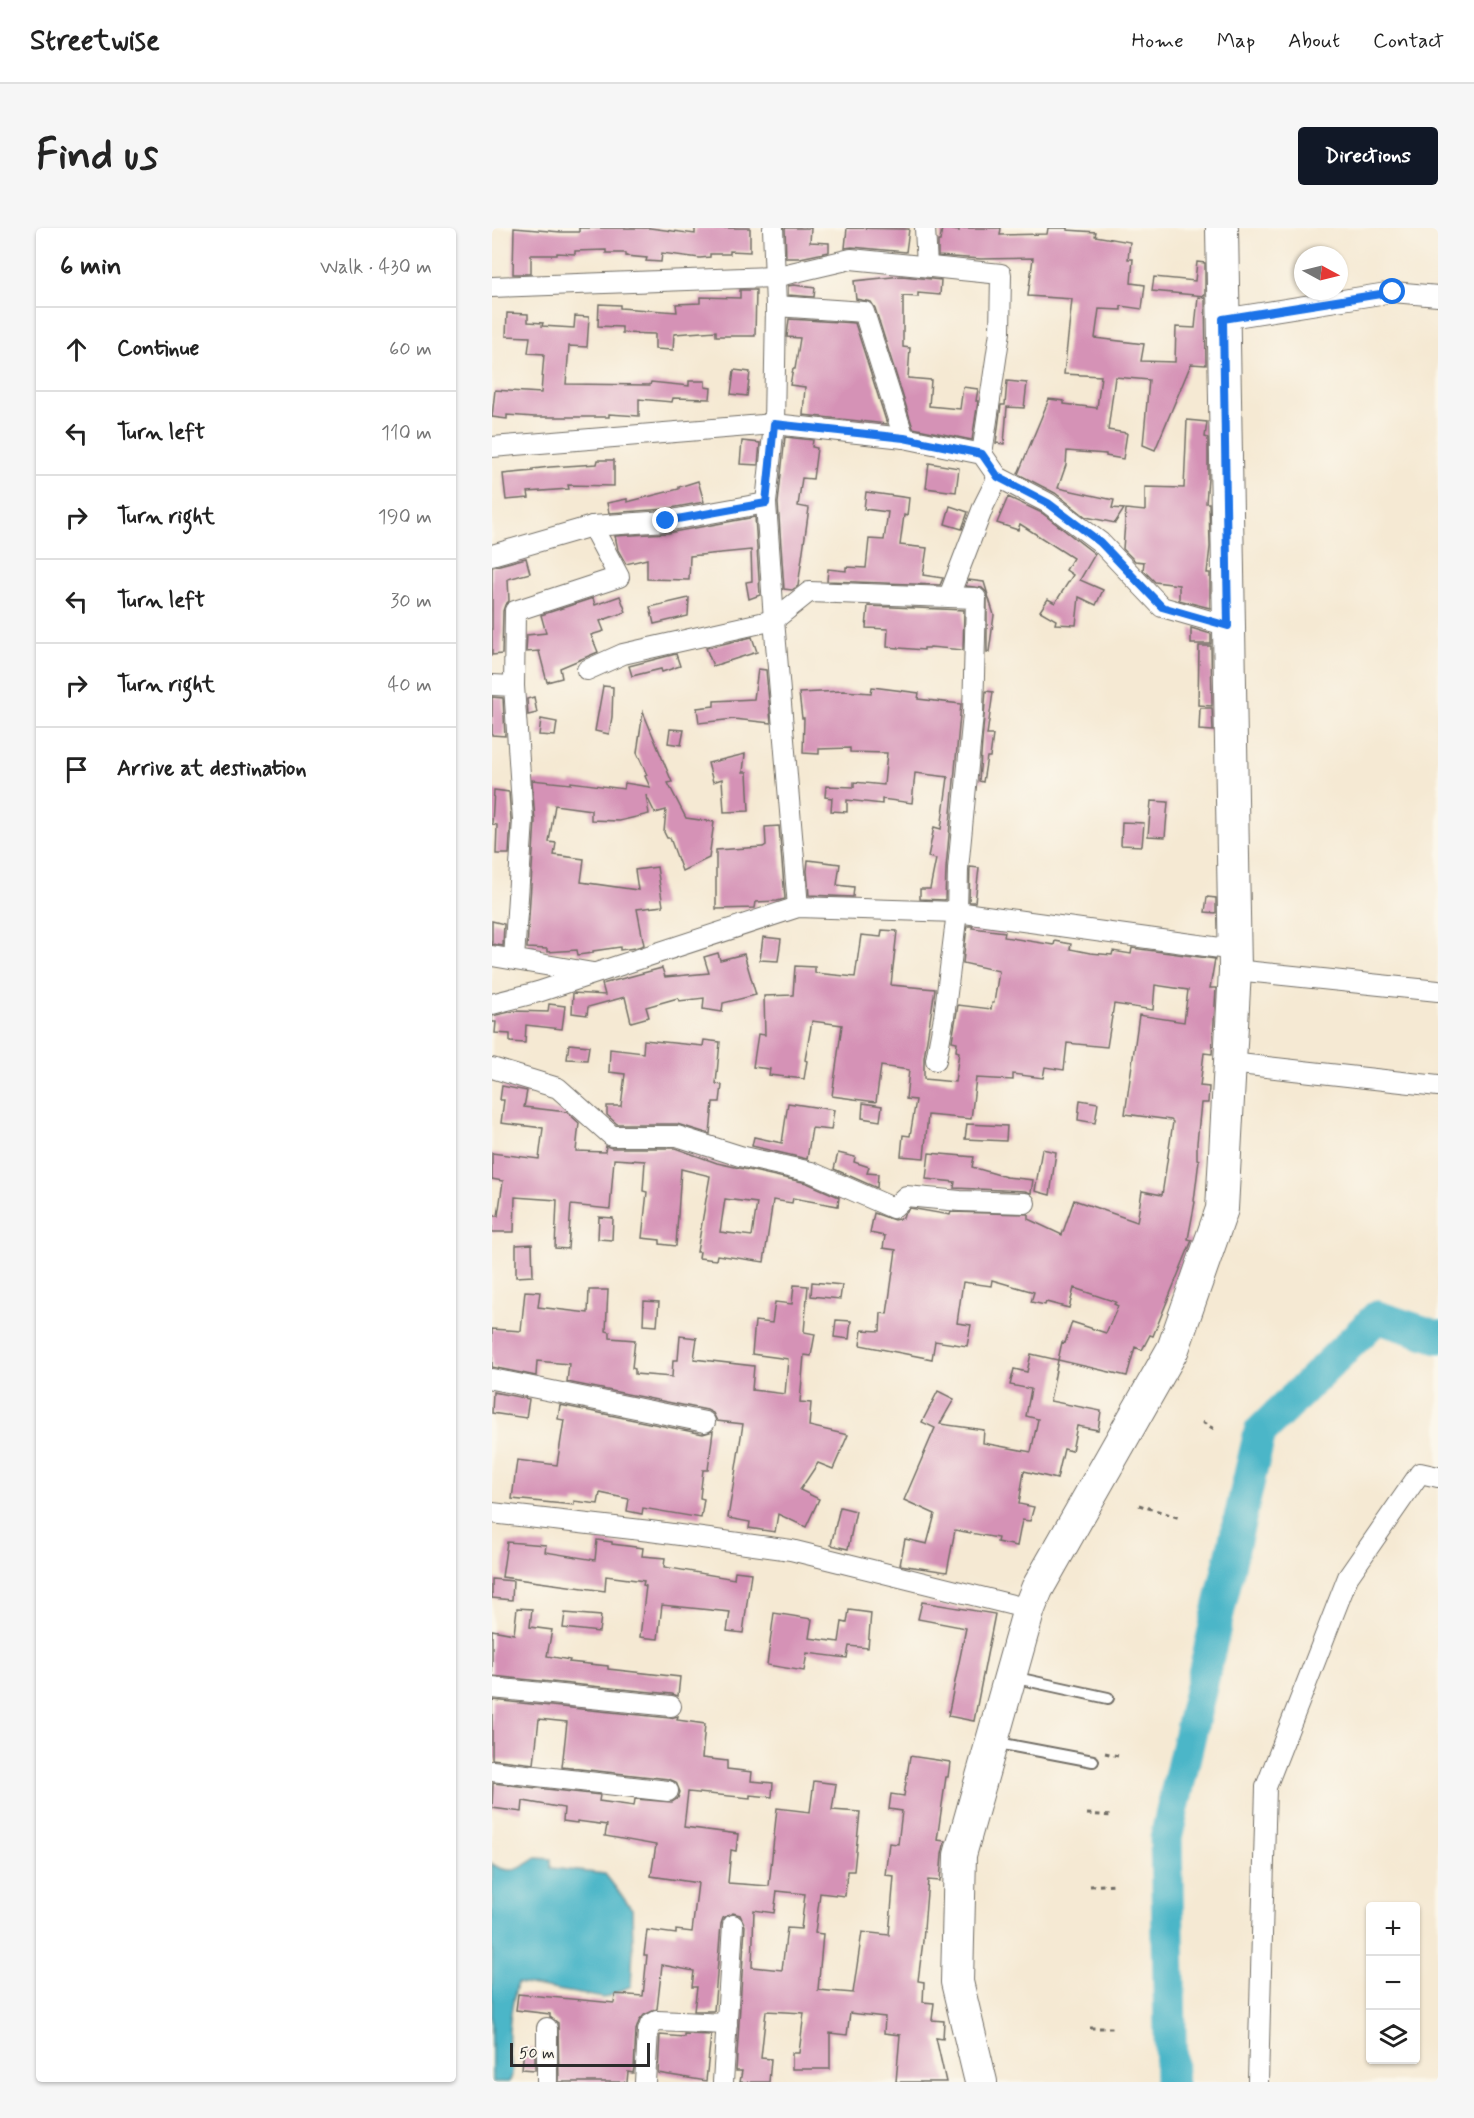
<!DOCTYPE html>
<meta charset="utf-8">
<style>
:root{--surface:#fff;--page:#f6f6f6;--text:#222;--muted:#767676;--line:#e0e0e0;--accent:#111827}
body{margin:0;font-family:Mynerve,sans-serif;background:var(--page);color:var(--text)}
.controls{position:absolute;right:18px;bottom:18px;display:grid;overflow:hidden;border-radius:6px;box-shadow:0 2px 4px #0004}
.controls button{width:54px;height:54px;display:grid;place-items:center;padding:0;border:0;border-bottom:2px solid var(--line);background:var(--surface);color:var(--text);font:30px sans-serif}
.compass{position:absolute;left:802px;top:18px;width:54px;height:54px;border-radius:50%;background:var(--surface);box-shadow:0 2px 4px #0004;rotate:97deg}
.scale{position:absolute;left:18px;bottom:15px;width:140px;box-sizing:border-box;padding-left:6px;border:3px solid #2b2b2b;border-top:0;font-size:16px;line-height:21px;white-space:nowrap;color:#2b2b2b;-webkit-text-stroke:4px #fbf7ec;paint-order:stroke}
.stop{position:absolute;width:18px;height:18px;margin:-14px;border:4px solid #1a73e8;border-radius:50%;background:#fff}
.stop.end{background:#1a73e8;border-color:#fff;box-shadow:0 2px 6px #0008}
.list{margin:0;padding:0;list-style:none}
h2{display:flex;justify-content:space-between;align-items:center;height:78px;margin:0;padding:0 24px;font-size:26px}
h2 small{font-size:20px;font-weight:400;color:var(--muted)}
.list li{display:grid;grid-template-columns:39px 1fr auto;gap:18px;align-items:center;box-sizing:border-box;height:84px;padding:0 24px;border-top:2px solid var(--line)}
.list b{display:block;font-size:22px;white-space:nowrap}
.list em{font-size:20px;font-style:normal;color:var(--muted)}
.icon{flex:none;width:33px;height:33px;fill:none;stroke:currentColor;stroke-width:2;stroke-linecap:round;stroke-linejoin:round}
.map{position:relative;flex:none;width:946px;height:1854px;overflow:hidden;border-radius:6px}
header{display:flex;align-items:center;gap:36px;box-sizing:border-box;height:84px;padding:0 30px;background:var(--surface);border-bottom:2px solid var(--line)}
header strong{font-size:28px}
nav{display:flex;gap:33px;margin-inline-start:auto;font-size:21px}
.intro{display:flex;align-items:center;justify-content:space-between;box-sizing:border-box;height:144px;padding:0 36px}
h1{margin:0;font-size:42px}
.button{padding:15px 27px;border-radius:6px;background:var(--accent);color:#fff;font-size:21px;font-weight:700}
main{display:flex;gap:36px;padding:0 36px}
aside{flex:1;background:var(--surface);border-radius:6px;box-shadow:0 2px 4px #0004}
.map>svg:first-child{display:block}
.water{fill:#4bb6c8;stroke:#3b707a;stroke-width:1.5}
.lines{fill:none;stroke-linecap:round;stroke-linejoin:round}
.river{stroke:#4bb6c8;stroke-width:33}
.building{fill:#d592b6;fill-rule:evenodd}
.service-casing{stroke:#726e66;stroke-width:14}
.minor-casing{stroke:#726e66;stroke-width:22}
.primary-casing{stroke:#726e66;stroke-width:34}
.path{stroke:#726e66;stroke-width:3;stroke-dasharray:4.5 4.5;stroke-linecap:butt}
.service{stroke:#fff;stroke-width:10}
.minor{stroke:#fff;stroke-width:20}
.primary{stroke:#fff;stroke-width:32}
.route{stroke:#1a73e8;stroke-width:8}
</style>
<header>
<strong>Streetwise</strong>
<nav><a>Home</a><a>Map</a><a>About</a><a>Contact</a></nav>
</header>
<div class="intro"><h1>Find us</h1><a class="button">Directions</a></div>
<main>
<aside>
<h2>6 min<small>Walk · 430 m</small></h2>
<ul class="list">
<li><svg class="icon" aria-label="ahead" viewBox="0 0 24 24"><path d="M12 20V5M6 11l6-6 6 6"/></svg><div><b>Continue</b></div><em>60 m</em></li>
<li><svg class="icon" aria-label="left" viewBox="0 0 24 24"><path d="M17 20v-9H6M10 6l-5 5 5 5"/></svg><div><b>Turn left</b></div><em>110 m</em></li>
<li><svg class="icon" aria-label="right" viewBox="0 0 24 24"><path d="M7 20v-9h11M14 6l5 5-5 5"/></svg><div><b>Turn right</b></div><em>190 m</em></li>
<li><svg class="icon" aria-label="left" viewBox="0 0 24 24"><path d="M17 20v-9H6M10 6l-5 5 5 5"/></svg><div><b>Turn left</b></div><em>30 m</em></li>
<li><svg class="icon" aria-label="right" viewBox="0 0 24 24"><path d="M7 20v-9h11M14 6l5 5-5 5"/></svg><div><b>Turn right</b></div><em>40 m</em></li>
<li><svg class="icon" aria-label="arrive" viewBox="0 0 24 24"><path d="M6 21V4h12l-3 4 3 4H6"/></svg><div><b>Arrive at destination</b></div></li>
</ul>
</aside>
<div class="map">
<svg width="946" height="1854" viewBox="0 0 946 1854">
<rect width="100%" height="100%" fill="#fbf7ec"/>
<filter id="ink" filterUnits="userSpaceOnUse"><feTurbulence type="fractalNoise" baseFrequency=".0167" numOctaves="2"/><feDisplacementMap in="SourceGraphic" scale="12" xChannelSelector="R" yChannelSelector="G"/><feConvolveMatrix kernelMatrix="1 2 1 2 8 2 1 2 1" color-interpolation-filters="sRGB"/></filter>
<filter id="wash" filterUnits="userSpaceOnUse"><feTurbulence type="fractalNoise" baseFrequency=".008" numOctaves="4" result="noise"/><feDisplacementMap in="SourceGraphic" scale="24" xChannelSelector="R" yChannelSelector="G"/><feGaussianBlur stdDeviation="1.35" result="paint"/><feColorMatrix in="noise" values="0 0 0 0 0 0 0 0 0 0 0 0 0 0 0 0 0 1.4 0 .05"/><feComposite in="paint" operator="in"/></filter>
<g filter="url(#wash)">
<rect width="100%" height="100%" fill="#f5e9d3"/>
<path class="water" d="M44,1630l15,1v9l54,6 27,35 1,40 -2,37 -27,12 -87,-15c-5,21 -10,45 -8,67 1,11 7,22 0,32h-17v-218c18,11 28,6 44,-6z"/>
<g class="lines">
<polyline class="river" points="679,1854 674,1610 768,1204 885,1089 946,1109"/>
</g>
<g id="blocks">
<g class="building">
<polygon points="22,0 69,4 87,4 87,0 158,0 203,6 203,0 258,0 258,24 238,23 238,26 218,26 218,29 208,30 170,25 169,34 154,33 155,30 134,28 134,25 114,25 114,22 83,23 83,26 65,25 65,27 39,27 39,46 21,46"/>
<polygon points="293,0 319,0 318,14 337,15 337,24 308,30 294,30"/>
<polygon points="355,0 417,1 414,24 360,19 353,20"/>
<polygon points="450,0 467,3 467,0 509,0 508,7 555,6 556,0 575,0 575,2 604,4 603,8 638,14 636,31 641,31 639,55 653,57 650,81 629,78 629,82 607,81 603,110 652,116 649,133 683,134 684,99 703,100 706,69 713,70 714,137 699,136 663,222 651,217 657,152 623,149 616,202 635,205 631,231 614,228 614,226 575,223 574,237 566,260 622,272 620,280 632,281 623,295 594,289 563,265 526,246 557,171 572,173 572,176 605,180 609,148 572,146 580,71 536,68 541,30 489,31 446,28 446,13 448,13"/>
<polygon points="705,34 713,35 713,68 660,63 662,49 703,53"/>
<polygon points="410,48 449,52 448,67 426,65 426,69 411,68 411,119 418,120 416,150 439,152 437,178 468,181 471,159 486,161 484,173 486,173 480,212 421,200 383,80 379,74 364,71 362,53"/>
<polygon points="302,57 323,60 322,69 296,67 296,58"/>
<polygon points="248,62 264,62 263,108 224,108 224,103 182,106 181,122 163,121 163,106 130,105 130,99 106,98 107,76 128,77 128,80 185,84 184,76 208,75 208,69 248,70"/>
<polygon points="15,85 36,86 36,94 51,95 50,98 82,100 83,88 97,89 95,119 77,118 74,156 158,157 159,154 197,158 197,153 213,153 213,159 219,160 218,171 181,170 180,174 147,171 147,188 117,186 117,189 43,189 15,187 15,191 0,189 3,162 49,165 52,126 36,125 38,109 14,108"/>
<polygon points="297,91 363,95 395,196 311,187 313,159 298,157 301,141 303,141 308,110 295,109"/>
<polygon points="242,142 258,144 255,168 239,166"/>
<polygon points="515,153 535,155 532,180 515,179 512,216 504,215 509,177 513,177"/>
<polygon points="695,192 715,194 713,209 716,210 716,250 714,275 717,275 718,319 715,345 718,345 718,380 687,372 687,357 663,354 651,342 652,334 643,333 631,321 634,281 653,283 653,259 692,260"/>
<polygon points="293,209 321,212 320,219 325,220 321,251 310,250 306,278 317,280 306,358 300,362 292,361 286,275"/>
<polygon points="250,213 268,215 266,237 248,236"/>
<polygon points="106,232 122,232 122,258 76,257 77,261 36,264 37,270 14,272 11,246 41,243 41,241 58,239 105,236"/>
<polygon points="437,235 467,240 464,264 434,260"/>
<polygon points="206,253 212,274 173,281 117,285 115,275 135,271 135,274 187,261 187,259"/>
<polygon points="374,264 417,270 415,288 412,287 408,317 435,320 431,347 451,350 448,357 335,353 336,341 354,343 354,339 374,340 377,311 392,312 396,284 372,281"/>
<polygon points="516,269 550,285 603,326 588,352 611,362 604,377 587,369 584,397 563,396 564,392 548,383 556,371 563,375 581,347 574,342 581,330 528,296 526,302 505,295"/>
<polygon points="458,278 476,284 470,301 453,296"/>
<polygon points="263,289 268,367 257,371 254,354 260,353 259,322 198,328 197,352 155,351 155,331 134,336 126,322 123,308 176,305"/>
<polygon points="34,330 38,345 16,351 17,373 13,377 11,383 10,426 0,427 0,339"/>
<polygon points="476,352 492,354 502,387 497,424 495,424 495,365 490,360 474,358"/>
<polygon points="128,368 134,384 108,393 112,403 99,407 106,424 68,440 70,450 55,454 47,423 34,424 35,407 54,405 49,387 101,370 103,377"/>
<polygon points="197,370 196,388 162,396 158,379"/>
<polygon points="376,378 472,382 471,422 438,419 437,420 432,420 432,422 395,419 396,401 374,400"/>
<polygon points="699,400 719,406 719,416 699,416"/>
<polygon points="260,409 265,424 221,438 214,420"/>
<polygon points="707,418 719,418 720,478 706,477"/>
<polygon points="184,426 188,438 170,444 169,441 140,448 137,438"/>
<polygon points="266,441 274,442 279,495 242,491 207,495 205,480 222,478 222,473 262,471"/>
<polygon points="111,458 121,459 120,489 117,506 103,503"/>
<polygon points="380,459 427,465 426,471 469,476 454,640 453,672 428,671 428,661 438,661 444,631 436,629 442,599 449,601 456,549 423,545 420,575 390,571 390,576 355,572 355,584 339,583 340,570 333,569 334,558 362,559 362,554 392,557 395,525 358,524 358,520 327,521 327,526 311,525 312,490 310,490 307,465 351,463 379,465"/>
<polygon points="494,463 501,464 495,507 501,507 498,529 495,529 491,554 487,553"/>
<polygon points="0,469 11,470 13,508 0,507"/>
<polygon points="42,469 45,485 36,487 35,471"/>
<polygon points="708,480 720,480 721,503 707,502"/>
<polygon points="151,484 180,554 176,555 194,590 222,594 217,630 190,643 178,610 175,610 172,604 174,582 163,585 154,567 157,586 127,593 99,592 99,582 63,577 57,614 64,615 62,627 92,631 89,654 146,662 143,642 165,639 171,678 145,681 152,717 143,720 128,722 128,719 101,723 101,725 86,727 85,722 55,724 55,721 35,720 43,593 40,552 79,556 79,554 132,561 133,555 158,559 153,548 155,547 145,525"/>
<polygon points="49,491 65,494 63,508 47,507"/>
<polygon points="178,501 192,502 189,517 176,515"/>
<polygon points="253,526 251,544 255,544 257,583 232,584 230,551 221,554 216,535"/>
<polygon points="2,562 17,564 19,592 17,626 4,626 5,597 0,596"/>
<polygon points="659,573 676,574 673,609 656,608"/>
<polygon points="630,594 652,595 650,618 629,617"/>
<polygon points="287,598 293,671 285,673 264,674 263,680 224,681 224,622 271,619 274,617 273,599"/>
<polygon points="316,632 348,636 345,657 362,659 361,669 317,667 315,643"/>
<polygon points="478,639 487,640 483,674 477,674"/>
<polygon points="715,669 724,670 724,685 713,684"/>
<polygon points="0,693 12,696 11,718 0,716"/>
<polygon points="475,698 481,698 480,700 513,704 512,709 562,717 563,713 579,716 578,721 598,725 620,727 621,723 639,726 640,720 723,731 718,760 724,760 720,826 712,825 708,858 717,859 716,875 709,875 705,915 705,931 707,932 702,973 703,974 696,1011 700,1012 661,1108 658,1107 650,1122 643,1119 635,1148 566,1132 570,1114 573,1115 580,1094 614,1105 626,1078 622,1076 624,1074 582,1060 577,1080 554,1074 553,1077 539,1074 542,1064 500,1052 499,1058 471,1054 465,1095 479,1097 475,1118 443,1113 440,1131 368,1117 370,1102 388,1103 389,1085 395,1086 404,1022 391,1020 393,1008 378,1005 382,985 402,992 411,990 412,986 418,980 458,987 459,984 536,986 536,991 570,1007 582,972 645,994 650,963 670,967 681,894 679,892 633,886 647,787 692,794 696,762 663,757 661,782 622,776 615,819 575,815 572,842 553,839 551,850 521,846 521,852 484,850 479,891 436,887 432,930 409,928 411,907 418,908 424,872 414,871 417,842 389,838 384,874 340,868 350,797 320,793 313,832 315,833 312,851 277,847 278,841 261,839 266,806 273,807 272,768 301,767 303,738 323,739 323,745 363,749 369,707 389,709 390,702 405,703 399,757 443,761 432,830 432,851 463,854 467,824 464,823 465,814 460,813 466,777 499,781 500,775 502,775 507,743 471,735"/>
<polygon points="271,709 289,711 286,733 268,732"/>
<polygon points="226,725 228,732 252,726 264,767 231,775 230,784 211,781 212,770 187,773 186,770 154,779 157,789 139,794 133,769 96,779 95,787 80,785 81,765 113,767 110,756 170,740 173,749 217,745 212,729"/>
<polygon points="57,776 73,778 70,801 34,797 33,815 18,814 18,806 3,805 4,794 0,794 0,788 22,783 56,784"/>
<polygon points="152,812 211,818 212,812 228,814 224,856 230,857 228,874 221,874 218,906 185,896 125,896 115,887 115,878 129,878 133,846 117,844 118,821 151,825"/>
<polygon points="77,816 97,818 95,832 75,831"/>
<path d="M10,858l25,5 -3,16 43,5 12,11 -3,28 29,1 1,-6 6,2h63l42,15 90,20 32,14 -1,9 -45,-8 -1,5 -19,-3 -9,62 -47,-7 -1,5 -17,-2 1,-6h-3l13,-76 -29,-7 -5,77 -16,-2v-4l-18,-2 5,-46 -4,-1 2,-30 -31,-2 -4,50 -39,-4 -3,44 -13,-1 2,-48 -42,-3 -1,35h-22v-16h6l5,-35 -11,-2v-26l47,6 4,-31 -42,-5 3,-23h-4zM233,971l32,4 -5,33 -32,-4z"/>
<polygon points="588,872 606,875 603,895 586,892"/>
<polygon points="296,875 342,882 339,902 320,900 315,931 260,918 262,909 290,915"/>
<polygon points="371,875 390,878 388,893 370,890"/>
<polygon points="475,896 515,898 514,913 473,911"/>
<polygon points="550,921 564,924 558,967 543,963"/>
<polygon points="346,925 363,929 362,934 377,939 375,945 386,946 385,960 342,941"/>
<polygon points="437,925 482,929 480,939 514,949 541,952 539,965 533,963 462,960 463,954 434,951"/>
<polygon points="107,989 121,990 120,1012 106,1011"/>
<polygon points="40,1016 41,1048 24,1049 24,1017"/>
<polygon points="320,1054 350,1057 348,1071 319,1068"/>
<polygon points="302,1057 316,1058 312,1104 323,1106 319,1128 312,1127 308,1174 319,1175 317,1198 356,1207 341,1241 326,1235 308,1262 327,1271 314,1299 286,1286 283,1304 257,1300 258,1294 236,1290 251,1196 225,1193 221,1185 215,1182 75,1154 77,1136 45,1133 44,1148 0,1139 0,1101 29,1103 33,1063 48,1064 46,1079 96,1085 97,1062 116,1062 114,1103 118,1104 118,1110 143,1112 140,1140 143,1141 143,1146 180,1149 181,1132 186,1132 188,1108 205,1110 202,1131 262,1138 260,1162 293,1166 296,1131 260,1126 263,1093 280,1095 283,1074 300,1076"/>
<polygon points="152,1073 167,1074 165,1098 151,1097"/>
<polygon points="344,1092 359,1093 357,1111 342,1109"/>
<polygon points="539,1126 566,1132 558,1173 609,1183 606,1202 585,1198 580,1223 572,1221 565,1251 532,1243 527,1276 542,1279 538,1293 530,1292 525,1318 505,1314 506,1310 463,1302 455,1344 408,1337 413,1311 435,1316 443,1286 412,1272 443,1200 430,1194 446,1163 462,1171 448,1196 492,1202 491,1215 539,1224 546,1191 534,1188 539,1161 518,1157 522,1141 535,1144"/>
<polygon points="1,1164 37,1171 34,1190 0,1185"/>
<polygon points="68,1177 211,1206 221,1203 216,1242 211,1242 208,1270 212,1271 209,1290 151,1280 150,1286 135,1283 137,1271 108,1265 106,1276 82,1273 82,1277 20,1271 25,1232 65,1237 72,1192 66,1191"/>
<polygon points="348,1279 364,1283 356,1321 339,1317"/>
<polygon points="105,1312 120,1314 120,1316 151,1320 150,1328 173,1330 172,1339 242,1351 243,1343 259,1345 251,1405 235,1403 238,1384 170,1377 166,1411 148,1409 154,1358 151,1357 152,1353 114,1348 113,1363 10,1349 15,1314 54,1317 53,1324 103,1332"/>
<polygon points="0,1351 21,1353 20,1372 0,1370"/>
<polygon points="430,1374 503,1386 482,1493 456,1488 474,1400 426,1391"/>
<polygon points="25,1380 40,1381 38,1399 60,1402 55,1428 78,1432 77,1434 116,1438 116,1441 188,1449 186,1468 180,1466 0,1448 0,1402 22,1406"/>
<polygon points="357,1382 379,1385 376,1420 357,1418 355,1430 315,1425 312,1443 275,1437 282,1385 320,1391 317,1410 347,1414 350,1394 355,1395"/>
<polygon points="73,1385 109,1388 107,1404 71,1400"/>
<path d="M0,1472l178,18 8,-2 -1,4 28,4 -3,34 25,3v8l25,3 -1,9 22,2 -1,14 -22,-2v3l-62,-6 -4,35 54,7 -2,17 -5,-1 -3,33 41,3 8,-78 33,4 4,-31 22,3 -4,26 28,2 -6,59h-7l-2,25 -25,-3 -5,40 8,1 -5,56 35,3 9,-61 27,3 5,-59 -9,-1 4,-32 9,1 4,-33 -13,-2 2,-15 13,2 6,-40 40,6 -2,15h-2l-9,63 8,1 -3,13 -2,27 -12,-1 -5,61 -5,40 6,1 -1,20 11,1 -2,17 12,1 -1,18 -7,-1 10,44h-50l4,-47 -16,-2 1,-16 -35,-4 -3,22 -17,-2v36h-38v-16h7l5,-40 -38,-2 -5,47 10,1 -2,23h-29l2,-11h-6l9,-145 -5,-11 -7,-2 -10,5 -2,6 -7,87h-20l3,-24h-5l2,-16 -32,-6 -5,44 -13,6 -5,6 -3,9 -2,38 -1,5 -5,-1 -1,10h-68l-1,-59 -8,-6v-3l-34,-4 2,-16 96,9 1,-9 28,2 4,-41h-3l3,-25 29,4v-4l16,2 6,-49 -47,-7 5,-31 -51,-9 2,-11 -30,-4v2l-14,-2 1,-13 -41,-7 -1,11 -30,-4 1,-25 107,12 -1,6 35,5 1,-7 37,3 6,-4 2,-6 -4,-10 -7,-3 -107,-12 5,-45 -28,-3 -5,45 -42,-5zM285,1663l28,3 -4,35 -14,-1 -5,42 -30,-3 2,-57 20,3z"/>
<polygon points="192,1806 219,1807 214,1853 166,1845 168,1807 192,1809"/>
<polygon points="32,1820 43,1821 43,1842 30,1841"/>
</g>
</g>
</g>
<g filter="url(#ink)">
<use href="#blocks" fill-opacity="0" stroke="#726e66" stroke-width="1.5"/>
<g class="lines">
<defs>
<g id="service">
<polyline points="520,1449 616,1470"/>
<polyline points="501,1514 601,1533"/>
</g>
<g id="minor">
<polyline points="281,0 284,78 282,196 274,275 282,392 306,679"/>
<polyline points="433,0 435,38"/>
<polyline points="0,59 282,49 359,31 509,46 508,104 490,226"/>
<polyline points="284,78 372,84 412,210"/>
<polyline points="731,91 901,64 946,68"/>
<polyline points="0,219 282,196 412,210 490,226 506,249 556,275 608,314 670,379 736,398"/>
<polyline points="0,327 100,298 174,293 274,275"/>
<polyline points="457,368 492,277 506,249"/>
<polyline points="95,442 131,426 282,392 317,364 484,370 481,486 466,641 465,684 452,789 444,832"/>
<polyline points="0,457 22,458 31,592 22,731"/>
<polyline points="22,458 23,383 127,349 100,298"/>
<polyline points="0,728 101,745"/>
<polyline points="743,742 946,763"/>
<polyline points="0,776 46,764 306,679 465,684 743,722"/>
<polyline points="738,835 946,858"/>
<polyline points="0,840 66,860 120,908 185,908 248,928 319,944 401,980 414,968 468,973 533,975"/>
<polyline points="0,1151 213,1194"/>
<polyline points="0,1285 158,1303 299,1322 537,1381"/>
<polyline points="0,1460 179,1478"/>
<polyline points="0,1543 176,1563"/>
<polyline points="55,1854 55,1800"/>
<polyline points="153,1854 156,1803 158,1797 165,1793 235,1796"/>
<polyline points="231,1854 241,1697"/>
<polyline points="766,1854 774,1559 856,1349 928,1245 946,1249"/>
</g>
<polyline id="primary" points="489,1854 465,1754 468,1627 537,1381 545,1361 681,1121 730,981 743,742 730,0"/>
</defs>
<use href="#service" class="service-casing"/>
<use href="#minor" class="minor-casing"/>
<use href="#primary" class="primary-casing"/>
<g class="path">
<polyline points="710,1194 724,1202"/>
<polyline points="647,1277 688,1290"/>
<polyline points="613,1525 626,1528"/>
<polyline points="595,1586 621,1588"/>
<polyline points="598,1658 623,1656"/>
<polyline points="598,1800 622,1800"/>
</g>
<use href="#service" class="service"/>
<use href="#minor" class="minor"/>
<use href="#primary" class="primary"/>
</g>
</g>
<g class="lines" filter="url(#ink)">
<polyline class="route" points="174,293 274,275 282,196 412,210 490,226 506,249 556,275 608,314 670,379 736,398 731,91 901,64"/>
</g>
</svg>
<div class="controls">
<button>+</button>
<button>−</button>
<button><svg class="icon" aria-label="layers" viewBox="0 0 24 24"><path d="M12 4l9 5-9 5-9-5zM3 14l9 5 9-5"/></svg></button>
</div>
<svg class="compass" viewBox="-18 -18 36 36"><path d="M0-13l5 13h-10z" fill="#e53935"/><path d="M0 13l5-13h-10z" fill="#767676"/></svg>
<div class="scale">50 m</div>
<div class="stop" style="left:901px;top:64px"></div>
<div class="stop end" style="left:174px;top:293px"></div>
</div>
</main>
